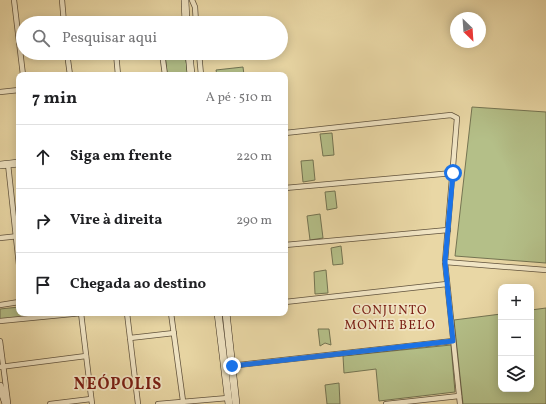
<!DOCTYPE html>
<html lang="pt">
<meta charset="utf-8">
<style>
:root{--surface:#fff;--page:#f6f6f6;--text:#202124;--muted:#757577;--line:#e0e0e0}
body{margin:0;font-family:Vollkorn,serif;background:var(--page);color:var(--text)}
.controls{position:absolute;right:12px;bottom:12px;display:grid;overflow:hidden;border-radius:8px;box-shadow:0 2px 10px #0003}
.controls button{width:36px;height:36px;display:grid;place-items:center;padding:0;border:0;border-bottom:1px solid var(--line);background:var(--surface);color:var(--text);font:20px sans-serif}
.compass{position:absolute;left:450px;top:12px;width:36px;height:36px;border-radius:50%;background:var(--surface);box-shadow:0 2px 10px #0003;rotate:155deg}
.stop{position:absolute;width:12px;height:12px;margin:-9px;border:3px solid #1a73e8;border-radius:50%;background:#fff}
.stop.end{background:#1a73e8;border-color:#fff;box-shadow:0 1px 4px #0008}
.list{margin:0;padding:0;list-style:none}
h2{display:flex;justify-content:space-between;align-items:center;height:52px;margin:0;padding:0 16px;font-size:17px}
h2 small{font-size:13px;font-weight:400;color:var(--muted)}
.list li{display:grid;grid-template-columns:26px 1fr auto;gap:12px;align-items:center;box-sizing:border-box;height:64px;padding:0 16px;border-top:1px solid var(--line)}
.list b{display:block;font-size:15px;white-space:nowrap}
.list em{font-size:13px;font-style:normal;color:var(--muted)}
.icon{flex:none;width:22px;height:22px;fill:none;stroke:currentColor;stroke-width:2;stroke-linecap:round;stroke-linejoin:round}
.map{position:relative;flex:none;width:546px;height:404px;overflow:hidden}
.search{position:absolute;background:var(--surface);box-shadow:0 2px 10px #0003;left:16px;top:16px;width:272px;height:44px;display:flex;align-items:center;gap:10px;box-sizing:border-box;padding:0 14px;border-radius:22px;color:var(--muted);font-size:15px}
.panel{position:absolute;background:var(--surface);box-shadow:0 2px 10px #0003;left:16px;top:72px;width:272px;height:244px;border-radius:8px}
.map>svg:first-child{display:block}
.green{fill:#b4bf88;stroke:#747452}
.lines{fill:none;stroke-linecap:round;stroke-linejoin:round}
.street-casing{stroke:#62543e;stroke-width:6}
.secondary-casing{stroke:#35291c;stroke-width:8}
.street{stroke:#f1e5c4;stroke-width:4.5}
.secondary{stroke:#f1e5c4;stroke-width:7}
.route{stroke:#1a73e8;stroke-width:5}
.labels{text-anchor:middle;dominant-baseline:central;stroke-width:3.5;stroke-linejoin:round;paint-order:stroke}
.neighbourhood-label{font-size:13px;letter-spacing:1px;fill:#7a1f14;stroke:#f1e5c4}
.district-label{font-size:16px;font-weight:bold;letter-spacing:1px;fill:#7a1f14;stroke:#f1e5c4}
</style>
<div class="map">
<svg width="546" height="404" viewBox="0 0 546 404">
<rect width="100%" height="100%" fill="#e9d7a5"/>
<filter id="stains"><feTurbulence type="fractalNoise" baseFrequency=".005" numOctaves="4"/><feColorMatrix values="0 0 0 0 .2 0 0 0 0 .09 0 0 0 0 .02 0 0 0 .5 -.17"/></filter>
<radialGradient id="worn" r=".72"><stop offset=".6" stop-color="#630" stop-opacity="0"/><stop offset="1" stop-color="#630" stop-opacity=".3"/></radialGradient>
<g class="green">
<polygon points="165,53 185,53 188,75 167,75"/>
<polygon points="243,67 244,75 217,75 216,70"/>
<polygon points="472,107 546,112 546,263 455,256"/>
<polygon points="332,133 334,155 323,156 320,134"/>
<polygon points="313,160 315,180 303,182 301,161"/>
<polygon points="335,191 337,208 327,210 325,192"/>
<polygon points="320,214 323,238 310,240 307,216"/>
<polygon points="341,246 343,264 333,265 331,248"/>
<polygon points="326,270 328,293 315,294 314,272"/>
<polygon points="19,307 19,313 61,313 0,320 0,309"/>
<polygon points="546,308 546,404 463,404 454,320 501,314 501,389 531,389 531,310"/>
<polygon points="318,329 329,329 331,345 325,343 320,346"/>
<polygon points="451,345 455,392 379,401 376,369 344,373 343,356"/>
<polygon points="339,383 340,404 327,404 325,385"/>
</g>
<g class="lines">
<defs>
<g id="street">
<polyline points="14,0 23,75"/>
<polyline points="62,0 64,23"/>
<polyline points="192,0 195,7 196,23"/>
<polyline points="170,23 186,22"/>
<polyline points="67,53 70,75"/>
<polyline points="116,53 118,75"/>
<polyline points="162,53 165,75"/>
<polyline points="199,53 201,75"/>
<polyline points="0,92 19,90"/>
<polyline points="285,133 451,115 457,118 445,262 460,404"/>
<polyline points="8,164 19,265"/>
<polyline points="285,188 453,173"/>
<polyline points="0,238 19,236"/>
<polyline points="285,245 448,230"/>
<polyline points="445,262 546,270"/>
<polyline points="285,302 447,284"/>
<polyline points="0,305 19,302"/>
<polyline points="81,313 92,404"/>
<polyline points="127,313 138,404"/>
<polyline points="171,313 183,401"/>
<polyline points="0,321 82,313"/>
<polyline points="130,338 174,333"/>
<polyline points="0,341 8,403"/>
<polyline points="230,366 453,341"/>
<polyline points="0,367 86,356"/>
<polyline points="50,404 91,399"/>
<polyline points="158,404 228,398"/>
<polyline points="386,404 459,396"/>
</g>
<g id="secondary">
<polyline points="185,0 186,23"/>
<polyline points="189,53 191,75"/>
<polyline points="0,165 19,163"/>
<polyline points="218,313 229,404"/>
<polyline points="226,313 236,404"/>
<polyline points="0,386 6,404"/>
</g>
</defs>
<use href="#street" class="street-casing"/>
<use href="#secondary" class="secondary-casing"/>
<use href="#street" class="street"/>
<use href="#secondary" class="secondary"/>
</g>
<g class="lines">
<polyline class="route" points="232,366 453,341 445,262 453,173"/>
</g>
<g class="labels">
<g class="neighbourhood-label">
<text x="390" y="311">CONJUNTO<tspan x="390" dy="15">MONTE BELO</tspan></text>
</g>
<g class="district-label">
<text x="118" y="385">NEÓPOLIS</text>
</g>
</g>
<rect width="100%" height="100%" filter="url(#stains)"/>
<rect width="100%" height="100%" fill="url(#worn)"/>
</svg>
<div class="controls">
<button>+</button>
<button>−</button>
<button><svg class="icon" aria-label="layers" viewBox="0 0 24 24"><path d="M12 4l9 5-9 5-9-5zM3 14l9 5 9-5"/></svg></button>
</div>
<svg class="compass" viewBox="-18 -18 36 36"><path d="M0-13l5 13h-10z" fill="#e53935"/><path d="M0 13l5-13h-10z" fill="#757577"/></svg>
<div class="stop" style="left:453px;top:173px"></div>
<div class="stop end" style="left:232px;top:366px"></div>
<div class="search"><svg class="icon" aria-label="search" viewBox="0 0 24 24"><circle cx="10" cy="10" r="6"/><path d="M15 15l6 6"/></svg>Pesquisar aqui</div>
<section class="panel">
<h2>7 min<small>A pé · 510 m</small></h2>
<ul class="list">
<li><svg class="icon" aria-label="ahead" viewBox="0 0 24 24"><path d="M12 20V5M6 11l6-6 6 6"/></svg><div><b>Siga em frente</b></div><em>220 m</em></li>
<li><svg class="icon" aria-label="right" viewBox="0 0 24 24"><path d="M7 20v-9h11M14 6l5 5-5 5"/></svg><div><b>Vire à direita</b></div><em>290 m</em></li>
<li><svg class="icon" aria-label="arrive" viewBox="0 0 24 24"><path d="M6 21V4h12l-3 4 3 4H6"/></svg><div><b>Chegada ao destino</b></div></li>
</ul>
</section>
</div>
